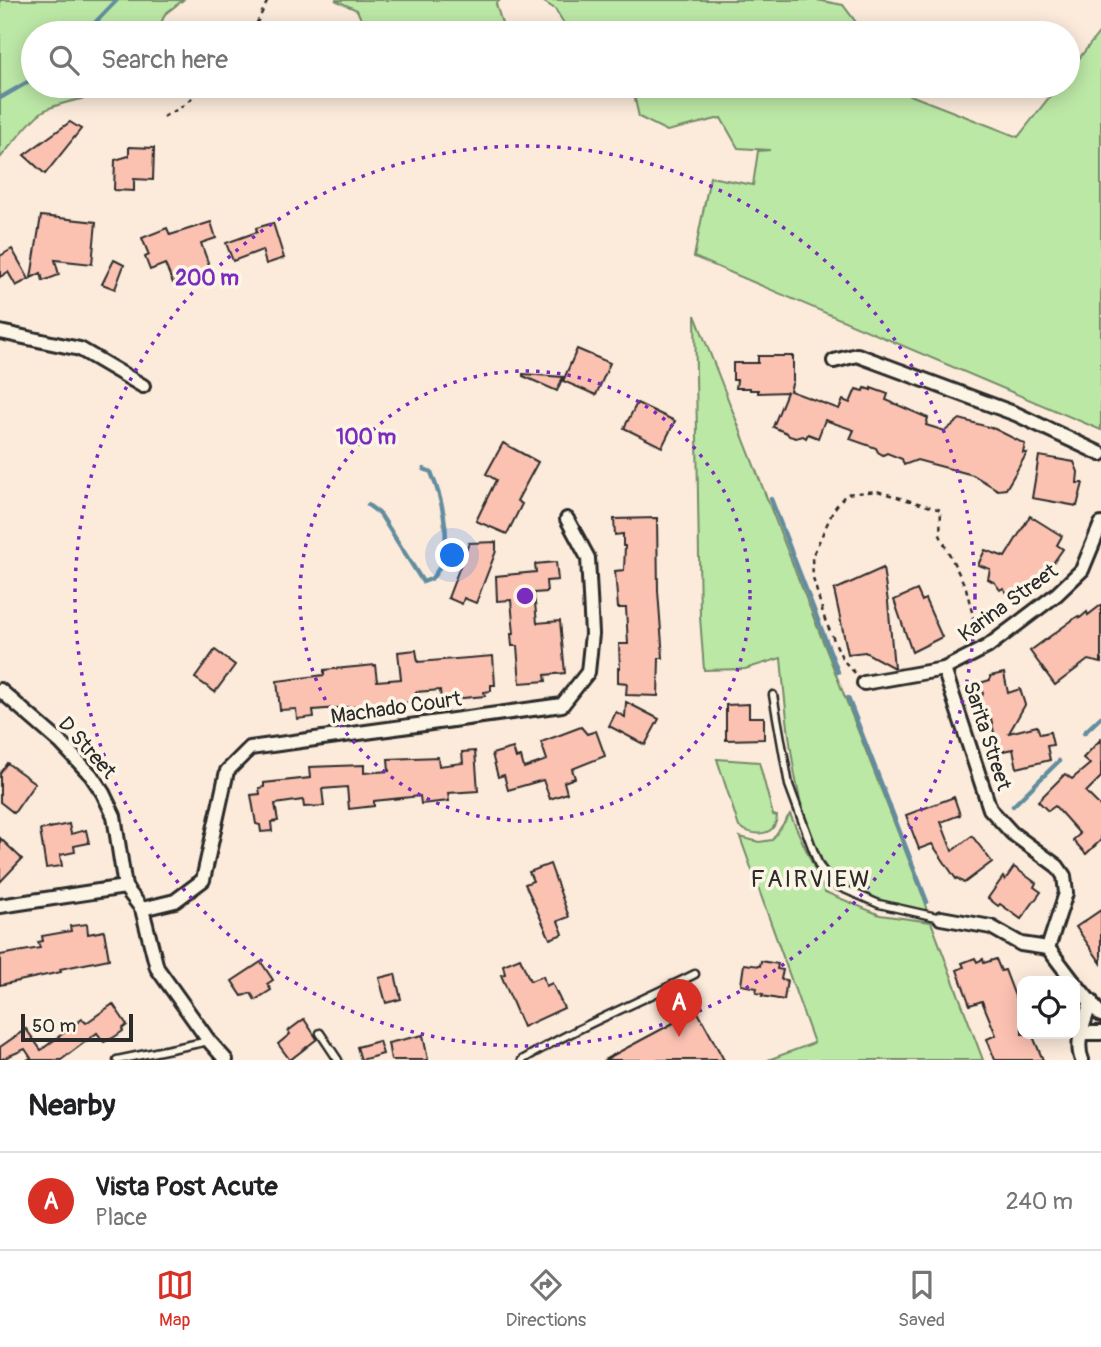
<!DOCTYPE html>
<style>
:root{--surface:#fff;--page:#f2f2f2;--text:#202124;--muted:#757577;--line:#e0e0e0;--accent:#d93025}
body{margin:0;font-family:Pangolin,sans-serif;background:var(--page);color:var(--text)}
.controls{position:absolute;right:21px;bottom:21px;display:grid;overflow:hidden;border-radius:14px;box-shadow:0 4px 18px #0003}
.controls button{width:63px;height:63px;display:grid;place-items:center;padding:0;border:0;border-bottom:2px solid var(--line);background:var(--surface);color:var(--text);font:35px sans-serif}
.scale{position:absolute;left:21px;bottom:18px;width:112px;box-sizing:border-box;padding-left:7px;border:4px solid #2b2b2b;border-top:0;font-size:19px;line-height:24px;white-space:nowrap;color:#2b2b2b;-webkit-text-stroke:5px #fcf5e5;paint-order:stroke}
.you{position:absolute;left:453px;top:556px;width:24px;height:24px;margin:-18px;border:5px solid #fff;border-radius:50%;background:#1a73e8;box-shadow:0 0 0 10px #1a73e833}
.badge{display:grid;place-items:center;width:46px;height:46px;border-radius:50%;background:var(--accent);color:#fff;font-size:23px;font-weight:700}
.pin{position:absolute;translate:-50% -58px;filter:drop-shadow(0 2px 4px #0008)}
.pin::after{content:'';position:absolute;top:37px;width:24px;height:21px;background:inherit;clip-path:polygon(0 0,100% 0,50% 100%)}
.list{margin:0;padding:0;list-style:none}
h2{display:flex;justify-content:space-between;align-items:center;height:91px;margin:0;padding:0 28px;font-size:30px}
h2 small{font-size:23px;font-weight:400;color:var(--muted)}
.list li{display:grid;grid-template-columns:46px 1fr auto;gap:21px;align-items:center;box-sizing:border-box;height:98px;padding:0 28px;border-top:2px solid var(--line)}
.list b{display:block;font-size:26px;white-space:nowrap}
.list p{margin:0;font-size:23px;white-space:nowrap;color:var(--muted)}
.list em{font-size:23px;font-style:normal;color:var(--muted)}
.icon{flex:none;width:38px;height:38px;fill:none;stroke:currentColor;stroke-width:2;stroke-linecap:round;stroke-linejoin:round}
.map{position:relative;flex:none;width:1101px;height:1060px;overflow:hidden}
.search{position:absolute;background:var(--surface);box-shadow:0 4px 18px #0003;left:21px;right:21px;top:21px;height:77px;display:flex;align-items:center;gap:18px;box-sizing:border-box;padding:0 24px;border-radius:38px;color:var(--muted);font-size:26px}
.sheet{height:189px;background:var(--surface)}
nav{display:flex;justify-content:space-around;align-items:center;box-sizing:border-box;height:98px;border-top:2px solid var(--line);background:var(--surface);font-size:19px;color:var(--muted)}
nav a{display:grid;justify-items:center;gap:4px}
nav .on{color:var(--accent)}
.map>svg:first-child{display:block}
.green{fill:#bce8a6;stroke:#748a68;stroke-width:2}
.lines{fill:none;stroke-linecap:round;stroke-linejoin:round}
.stream{stroke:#638d9e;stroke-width:4.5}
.building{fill:#fbc2b2;stroke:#2b2b2b;stroke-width:2}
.service-casing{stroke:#2b2b2b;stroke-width:11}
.minor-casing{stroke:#2b2b2b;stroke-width:18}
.path{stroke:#2b2b2b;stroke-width:2.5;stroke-dasharray:5 5;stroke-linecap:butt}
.service{stroke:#fcf5e5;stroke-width:6}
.minor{stroke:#fcf5e5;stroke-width:12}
.ring{fill:none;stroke:#7b2cbf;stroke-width:3.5;stroke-dasharray:3.5 7}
.labels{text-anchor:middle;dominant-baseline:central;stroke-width:7;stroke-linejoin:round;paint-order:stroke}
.street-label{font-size:21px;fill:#2b2b2b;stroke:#fcf5e5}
.quarter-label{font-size:24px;letter-spacing:2px;fill:#2b2b2b;stroke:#fcf5e5}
.centre{fill:#7b2cbf;stroke:#fcf5e5;stroke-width:3.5}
.ring-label{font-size:21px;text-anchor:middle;font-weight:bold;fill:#7b2cbf;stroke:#fcf5e5;stroke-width:7;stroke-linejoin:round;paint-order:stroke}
</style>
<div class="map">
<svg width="1101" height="1060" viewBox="0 0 1101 1060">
<rect width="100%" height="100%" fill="#fcebdb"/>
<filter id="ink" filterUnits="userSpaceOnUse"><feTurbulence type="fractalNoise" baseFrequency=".0143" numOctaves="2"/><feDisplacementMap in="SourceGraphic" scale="14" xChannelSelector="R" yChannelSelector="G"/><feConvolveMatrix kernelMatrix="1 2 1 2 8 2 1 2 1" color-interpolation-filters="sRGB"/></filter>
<g filter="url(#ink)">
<g class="green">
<path d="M0,0h183l-18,14 -8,19h-124v53h82c-16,14 -53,13 -73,26 -12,8 -31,34 -42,46z"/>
<polygon points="335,0 500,0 496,4 505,33 410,33 409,31 403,33 367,33 357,10"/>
<polygon points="541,0 817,0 843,5 864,33 570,33 555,9"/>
<polygon points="1101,30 1101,430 694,257 710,177 753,185 758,151 770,150 738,148 721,118 667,131 639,117 632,86 887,86 1018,137 1058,86 1068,86 1068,73"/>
<path d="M695,315l231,589v7c-28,-7 -61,-11 -86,-29 -45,-32 -54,-171 -59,-224l-36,11 -41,1 -4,-53z"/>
<path d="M717,759l42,3 14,53 4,1c-2,22 -23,20 -38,11z"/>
<polygon points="790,814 825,892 880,915 931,922 983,1060 768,1060 814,1043 740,837 759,842 772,840"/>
</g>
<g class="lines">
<g class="stream">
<polyline points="85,33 117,0"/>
<polyline points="0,98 33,79"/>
<polyline points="771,499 838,672"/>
<path d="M368,505l12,9 43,68 8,-3c26,-26 12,-77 0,-107l-7,-3"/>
<polyline points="848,698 927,902"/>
<polyline points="1084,733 1101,717"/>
<polyline points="1013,806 1059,761"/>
</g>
</g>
<g class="building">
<polygon points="70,122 81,129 45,174 24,155"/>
<polygon points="129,147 154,148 153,180 134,179 134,191 114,190 115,160 129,156"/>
<polygon points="41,216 96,222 92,264 55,260 59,275 43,281 41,273 31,278"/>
<polygon points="211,222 216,238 201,243 210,268 173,283 165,264 150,270 145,257 149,255 142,238 167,228 170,235"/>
<polygon points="273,223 284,258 266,264 262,250 233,261 226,243 257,232 256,228"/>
<polygon points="12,249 29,279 16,286 8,272 0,277 0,256"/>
<polygon points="114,260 124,265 115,289 102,284"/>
<polygon points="577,349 610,363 596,395 563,381"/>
<polygon points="758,356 793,356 793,381 790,391 839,409 843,400 850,403 856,389 864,391 865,388 871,390 871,388 888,394 886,400 928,418 926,425 945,431 960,419 995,429 1025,444 1023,453 1027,453 1006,489 998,490 973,475 917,460 904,465 902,459 887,453 883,455 878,452 876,448 850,439 854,430 825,420 818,438 808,434 806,438 803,436 796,438 789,436 787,433 773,427 787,392 758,393 758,390 750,390 750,388 736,388 737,380 733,380 733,363 758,363"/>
<polygon points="523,374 563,377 557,391 523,376"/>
<polygon points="637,403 675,421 662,447 624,428"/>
<polygon points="503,443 538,462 517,501 522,504 507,534 476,521 496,480 486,474"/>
<polygon points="1039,456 1074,462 1078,472 1077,483 1083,483 1077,506 1032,498"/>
<polygon points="1030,516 1062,536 1057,545 1063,549 1044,576 1012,599 1003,588 1000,590 995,583 988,579 990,569 978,565 985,550 1005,557"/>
<polygon points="657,518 658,591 663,658 659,658 658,696 626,695 627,683 618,682 618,668 620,668 619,644 628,644 626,608 618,608 615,571 624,570 625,546 623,546 623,534 615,535 614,519"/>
<polygon points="496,542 496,551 476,603 464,598 462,604 448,598 469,543"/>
<polygon points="556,562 558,580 546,581 547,592 534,593 537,623 560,621 565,673 545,675 546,681 520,683 517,646 512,646 511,634 514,634 511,600 497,601 496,576 536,572 535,564"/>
<polygon points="883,568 888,602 894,668 865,652 848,654 834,590"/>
<polygon points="917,590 922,601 925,599 942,637 912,652 894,600"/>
<polygon points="1101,605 1101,663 1088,660 1055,685 1030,651 1078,616 1080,618 1087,612 1088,615"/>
<polygon points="215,650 235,665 215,692 195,678"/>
<polygon points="416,650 418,662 493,656 495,685 491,685 491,691 484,692 485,696 441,700 440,690 416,692 417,702 313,710 314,717 297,719 296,709 280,710 277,681 324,675 324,670 375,665 377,681 401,679 398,652"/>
<polygon points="1004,673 1008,693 1020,689 1025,705 1009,733 1037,726 1040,734 1050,732 1053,745 1047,746 1050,760 1017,768 1013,749 998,752 991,718 986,720 983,709 977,706 983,694 980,683 990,680 990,676"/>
<polygon points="626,702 659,719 645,745 609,726 616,712 625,717"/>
<polygon points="749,704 749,717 764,717 764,739 726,740 726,705"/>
<polygon points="581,727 587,734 596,731 605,756 572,769 575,778 564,782 567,793 550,799 543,780 508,790 504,775 498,777 492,754 513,748 516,758 521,757 524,768 547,760 541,742"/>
<polygon points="1101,739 1101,777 1086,792 1101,807 1101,840 1086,854 1073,840 1080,834 1055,806 1048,811 1038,801 1065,774 1072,779 1090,764 1083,758"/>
<polygon points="475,751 478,791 448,793 449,801 421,804 420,796 374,801 374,806 349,809 347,787 322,789 324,806 304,807 303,800 275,804 278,821 271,822 272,831 261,832 260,825 256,824 251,795 260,794 259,788 264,787 264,783 310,778 309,767 364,765 364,773 389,771 388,759 438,757 439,766 463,763 462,752"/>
<polygon points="7,763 35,783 14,813 0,802 0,773"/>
<polygon points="954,797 960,815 941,822 952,851 972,836 992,862 964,883 957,878 956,879 932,844 919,849 906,815"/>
<polygon points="69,824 71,834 86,830 89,843 74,846 75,852 60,855 62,866 46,868 40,830"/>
<polygon points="0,838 22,859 0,882"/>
<polygon points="550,864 569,917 558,921 563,934 550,939 525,884 533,881 529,872"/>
<polygon points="1014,867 1036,883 1034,887 1041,892 1021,919 1000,904 998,906 988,898 1003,877 1005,880"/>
<polygon points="1101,910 1101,963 1076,927"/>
<polygon points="87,924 88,934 104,931 109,959 60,969 61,972 0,985 0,955 40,948 38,942 43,941 42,936 71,931 70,926"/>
<polygon points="520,958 530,981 543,976 546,986 552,983 564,1008 523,1027 501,975 505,974 503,965"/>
<polygon points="975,958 977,962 983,959 984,963 996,959 1001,971 1005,970 1018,1004 1022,1002 1022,1034 1032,1034 1043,1060 995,1060 987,1039 996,1035 982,1001 970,1005 957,970 964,967 962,963"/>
<polygon points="761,961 778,964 777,969 783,970 781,979 787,980 784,1000 762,996 763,994 756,993 757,988 741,985 744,964 760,966"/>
<polygon points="261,962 273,980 267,984 271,990 255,1000 251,993 242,996 232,981"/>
<polygon points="395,974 401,999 386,1003 379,978"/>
<polygon points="113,1004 127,1025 122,1029 123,1031 113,1038 104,1042 97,1033 61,1060 27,1060 31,1058 25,1049 0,1060 0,1047 26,1029 41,1050 82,1019 86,1023"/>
<polygon points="694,1005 724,1060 604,1060 679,1020 676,1015"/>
<polygon points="304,1019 317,1039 290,1060 278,1044 290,1034 288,1031"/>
<polygon points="423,1035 428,1060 391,1060 388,1043"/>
<polygon points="379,1041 383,1054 361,1060 357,1047"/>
</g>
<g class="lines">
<defs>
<g id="service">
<polyline points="773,695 789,785 819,866 835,885 879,904 941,918"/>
<polyline points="320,1033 338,1060"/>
<polyline points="117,1060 209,1041"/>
<path d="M522,1060c55,-33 115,-57 173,-86"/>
</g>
<g id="minor">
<polyline points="0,332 80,349 143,386"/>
<polyline points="834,361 857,355 1016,414 1101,454"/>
<polyline points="944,669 990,809 1012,833 1057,866 1064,876 1066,893 1048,948"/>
<polyline points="864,683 944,669 987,647 1057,594 1082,570 1101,524"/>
<polyline points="0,690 61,743 91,775 103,793 114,816 125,887 142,909 157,968 209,1041 226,1060"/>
<polyline points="0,906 125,887"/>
<polyline points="142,909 175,901 203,880 227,771 250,748 562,705 588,672 592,634 588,558 567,519"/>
<polyline points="941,918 991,927 1021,944 1048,948 1073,981"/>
<polyline points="1075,983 1101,1015"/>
<polyline points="1082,1033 1101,1033"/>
<path d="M1082,1060c-8,-19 4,-40 9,-59"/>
</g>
</defs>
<use href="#service" class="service-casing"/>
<use href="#minor" class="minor-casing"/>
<g class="path">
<polyline points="252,33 268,0"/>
<polyline points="163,117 180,108 207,86"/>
<polyline points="855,673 843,660 825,620 813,578 812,557 834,509 846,494 877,491 941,510 940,535 966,588 973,616 971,641"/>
</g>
<use href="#service" class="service"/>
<use href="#minor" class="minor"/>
</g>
</g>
<g class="ring">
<circle cx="525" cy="596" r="225"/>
<circle cx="525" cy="596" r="450"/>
</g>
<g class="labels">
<g class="street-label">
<text transform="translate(1008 603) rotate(-36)">Karina Street</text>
<text transform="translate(396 708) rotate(-8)">Machado Court</text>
<text transform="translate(987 736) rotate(72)">Sarita Street</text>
<text transform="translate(87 748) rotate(48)">D Street</text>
</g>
<g class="quarter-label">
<text x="811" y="879">FAIRVIEW</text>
</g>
</g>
<circle cx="525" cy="596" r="10" class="centre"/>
<g class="ring-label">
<text x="207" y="285">200 m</text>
<text x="366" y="444">100 m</text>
</g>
</svg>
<div class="controls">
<button><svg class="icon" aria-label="locate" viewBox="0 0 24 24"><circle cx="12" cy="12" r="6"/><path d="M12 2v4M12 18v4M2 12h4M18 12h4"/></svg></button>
</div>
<div class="scale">50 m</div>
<div class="you"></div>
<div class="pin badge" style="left:679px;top:1037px">A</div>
<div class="search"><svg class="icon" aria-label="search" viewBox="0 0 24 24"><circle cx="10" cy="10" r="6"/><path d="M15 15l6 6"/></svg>Search here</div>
</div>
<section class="sheet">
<h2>Nearby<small></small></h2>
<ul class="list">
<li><span class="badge">A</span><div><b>Vista Post Acute</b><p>Place</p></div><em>240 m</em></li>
</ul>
</section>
<nav>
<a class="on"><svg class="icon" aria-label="map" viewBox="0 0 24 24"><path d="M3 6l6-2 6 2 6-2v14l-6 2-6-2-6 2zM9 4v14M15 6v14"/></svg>Map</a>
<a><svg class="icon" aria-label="directions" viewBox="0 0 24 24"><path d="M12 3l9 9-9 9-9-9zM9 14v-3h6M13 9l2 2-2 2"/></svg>Directions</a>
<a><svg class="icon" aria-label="saved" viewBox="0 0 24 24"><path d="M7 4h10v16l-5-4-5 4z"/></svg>Saved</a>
</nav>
